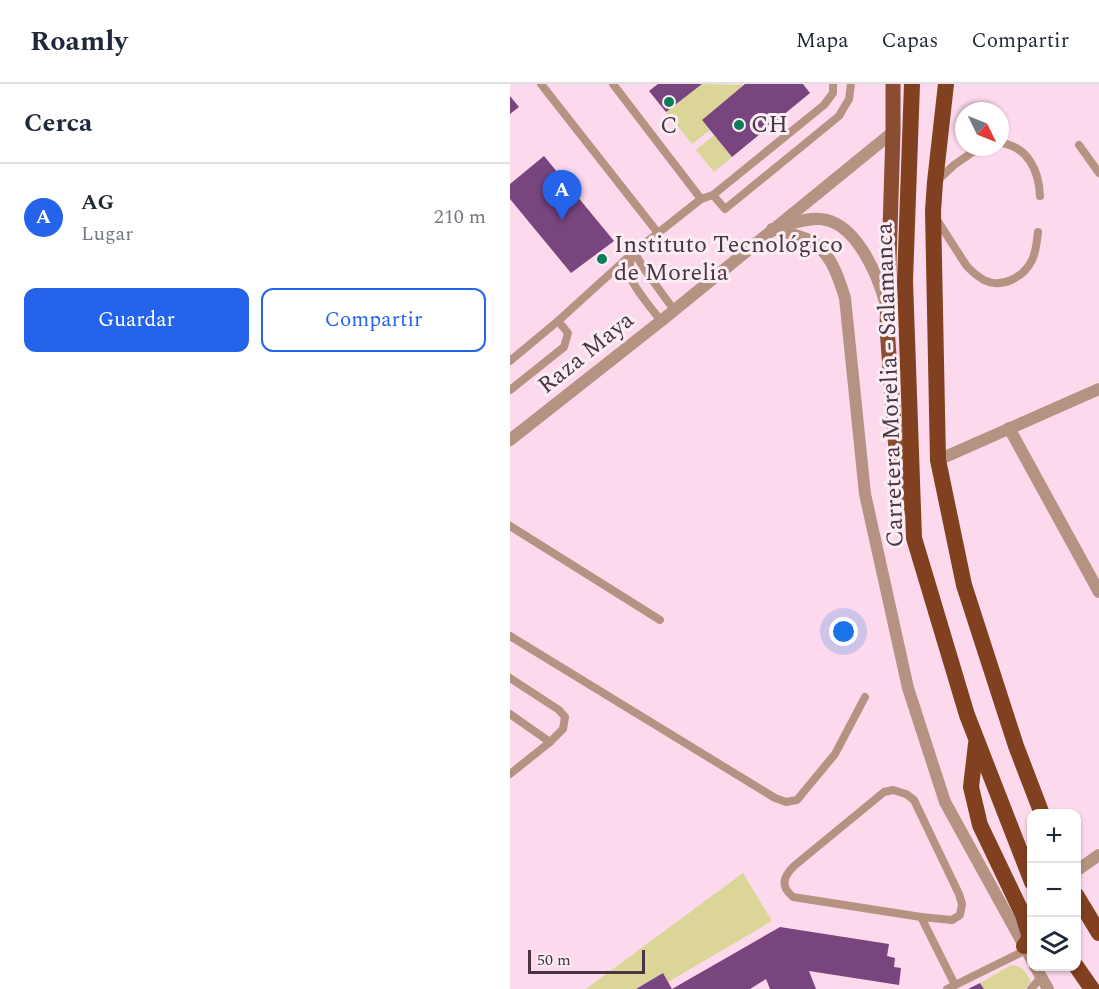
<!DOCTYPE html>
<html lang="es">
<meta charset="utf-8">
<style>
:root{--surface:#fff;--page:#f2f2f3;--text:#1f2937;--muted:#747a83;--line:#e0e1e3;--accent:#2563eb}
body{margin:0;font-family:Spectral,serif;background:var(--page);color:var(--text)}
.controls{position:absolute;right:18px;bottom:18px;display:grid;overflow:hidden;border-radius:12px;box-shadow:0 2px 4px #0004}
.controls button{width:54px;height:54px;display:grid;place-items:center;padding:0;border:0;border-bottom:2px solid var(--line);background:var(--surface);color:var(--text);font:30px sans-serif}
.compass{position:absolute;left:445px;top:18px;width:54px;height:54px;border-radius:50%;background:var(--surface);box-shadow:0 2px 4px #0004;rotate:133deg}
.scale{position:absolute;left:18px;bottom:15px;width:117px;box-sizing:border-box;padding-left:6px;border:3px solid #4b3441;border-top:0;font-size:16px;line-height:21px;white-space:nowrap;color:#4b3441;-webkit-text-stroke:4px #faeef4;paint-order:stroke}
.you{position:absolute;left:334px;top:548px;width:21px;height:21px;margin:-15px;border:4px solid #fff;border-radius:50%;background:#1a73e8;box-shadow:0 0 0 9px #1a73e833}
.badge{display:grid;place-items:center;width:39px;height:39px;border-radius:50%;background:var(--accent);color:#fff;font-size:20px;font-weight:700}
.pin{position:absolute;translate:-50% -50px;filter:drop-shadow(0 2px 3px #0008)}
.pin::after{content:'';position:absolute;top:32px;width:21px;height:18px;background:inherit;clip-path:polygon(0 0,100% 0,50% 100%)}
.list{margin:0;padding:0;list-style:none}
h2{display:flex;justify-content:space-between;align-items:center;height:78px;margin:0;padding:0 24px;font-size:26px}
h2 small{font-size:20px;font-weight:400;color:var(--muted)}
.list li{display:grid;grid-template-columns:39px 1fr auto;gap:18px;align-items:center;box-sizing:border-box;height:108px;padding:0 24px;border-top:2px solid var(--line)}
.list b{display:block;font-size:22px;white-space:nowrap}
.list p{margin:0;font-size:20px;white-space:nowrap;color:var(--muted)}
.list em{font-size:20px;font-style:normal;color:var(--muted)}
.actions{display:flex;gap:12px;padding:18px 24px}
.actions a{flex:1;padding:14px 0;border:2px solid var(--accent);border-radius:12px;text-align:center;font-size:21px;color:var(--accent)}
.actions .main{background:var(--accent);color:#fff}
.icon{flex:none;width:33px;height:33px;fill:none;stroke:currentColor;stroke-width:2;stroke-linecap:round;stroke-linejoin:round}
.map{position:relative;flex:none;width:589px;height:905px;overflow:hidden}
header{display:flex;align-items:center;gap:36px;box-sizing:border-box;height:84px;padding:0 30px;background:var(--surface);border-bottom:2px solid var(--line)}
header strong{font-size:28px}
nav{display:flex;gap:33px;margin-inline-start:auto;font-size:21px}
main{display:flex}
aside{flex:1;background:var(--surface)}
.map>svg:first-child{display:block}
.green{fill:#dbd698}
.building{fill:#79457e}
.lines{fill:none;stroke-linecap:round;stroke-linejoin:round}
.service{stroke:#b69283;stroke-width:8}
.minor{stroke:#b69283;stroke-width:12}
.tertiary{stroke:#b69283;stroke-width:12}
.primary{stroke:#8a4d31;stroke-width:15}
.trunk{stroke:#81401f;stroke-width:16}
.poi-dot{fill:#0d7d59;stroke:#faeef4;stroke-width:2}
.labels{text-anchor:middle;dominant-baseline:central;stroke-width:6;stroke-linejoin:round;paint-order:stroke}
.poi-label{font-size:24px;fill:#4b3441;stroke:#faeef4;text-anchor:start}
.street-label{font-size:24px;fill:#4b3441;stroke:#faeef4}
</style>
<header>
<strong>Roamly</strong>
<nav><a>Mapa</a><a>Capas</a><a>Compartir</a></nav>
</header>
<main>
<aside>
<h2>Cerca<small></small></h2>
<ul class="list">
<li><span class="badge">A</span><div><b>AG</b><p>Lugar</p></div><em>210 m</em></li>
</ul>
<div class="actions"><a class="main">Guardar</a><a>Compartir</a></div>
</aside>
<div class="map">
<svg width="589" height="905" viewBox="0 0 589 905">
<rect width="100%" height="100%" fill="#fcd9ec"/>
<g class="green">
<polygon points="192,0 234,1 192,36 200,46 182,60 156,28"/>
<polygon points="204,51 222,73 204,88 186,66"/>
<polygon points="233,789 262,837 158,898 153,889 126,905 76,905"/>
<path d="M501,881c12,1 15,7 20,17l-6,7h-41l-4,-6z"/>
</g>
<g class="building">
<polygon points="148,0 192,0 156,28 139,7"/>
<polygon points="235,0 293,0 300,9 222,73 192,36"/>
<polygon points="0,12 9,23 0,30"/>
<polygon points="34,72 104,157 61,189 0,115 0,100"/>
<polygon points="270,843 379,860 377,872 385,874 384,883 391,884 389,901 299,887 306,905 260,905 256,895 240,905 126,905 153,889 162,905"/>
<polygon points="470,899 474,905 458,905"/>
</g>
<g class="lines">
<g class="service">
<polyline points="31,0 148,149"/>
<polyline points="103,0 191,115"/>
<path d="M490,59c28,3 39,28 40,53"/>
<polyline points="569,61 589,89"/>
<polyline points="429,95 444,81 470,63"/>
<polyline points="203,111 215,125 329,32 339,15 341,0"/>
<path d="M427,136l29,45c5,6 11,11 18,15 18,9 40,-3 48,-20 4,-8 5,-19 6,-28"/>
<polyline points="124,168 135,186 164,226"/>
<path d="M123,169c-2,6 -4,12 -4,19 1,12 24,38 32,49"/>
<polyline points="0,277 48,237 124,168 191,115 203,111 314,21 323,9 323,0"/>
<polyline points="0,306 54,263 58,249 48,237"/>
<polyline points="0,442 150,536"/>
<polyline points="0,552 265,714 276,718 287,716 325,670 355,613"/>
<polyline points="0,594 49,626 55,633 53,645 40,658 0,690"/>
<polyline points="0,630 40,658"/>
<path d="M383,706l13,4 8,6 45,94 3,10 -2,11 -8,5 -31,-3 -128,-20c-13,-11 -10,-20 1,-31l90,-74z"/>
<polyline points="411,833 445,901"/>
<polyline points="437,905 516,866"/>
<polyline points="521,905 531,893"/>
</g>
<g class="minor">
<path d="M262,145c11,3 22,5 32,9 25,9 34,37 41,60l20,196 43,194 37,114 87,158"/>
<polyline points="499,344 589,508"/>
<polyline points="566,787 589,771"/>
<polyline points="525,882 538,905"/>
</g>
<g class="tertiary">
<path d="M269,143c13,-4 27,-9 41,-8 35,2 57,54 65,83"/>
<polyline points="0,356 151,237 383,48"/>
<polyline points="428,376 589,305"/>
</g>
<polyline class="primary" points="383,0 383,48 377,244 386,366 398,424"/>
<g class="trunk">
<polyline points="402,0 395,197 404,454 457,631 522,798"/>
<polyline points="436,0 425,98 423,127 428,376 454,501 506,662 532,730"/>
<polyline points="466,660 461,703 470,741 513,831 519,850 518,857 514,862"/>
<polyline points="566,811 589,849"/>
<polyline points="566,882 582,905"/>
</g>
</g>
<g class="poi-dot">
<circle cx="159" cy="18" r="6"/>
<circle cx="229" cy="41" r="6"/>
<circle cx="92" cy="175" r="6"/>
</g>
<g class="labels">
<g class="poi-label">
<text x="241" y="41">CH</text>
<text x="159" y="42" text-anchor="middle">C</text>
<text x="104" y="161">Instituto Tecnológico<tspan x="104" dy="28">de Morelia</tspan></text>
</g>
<g class="street-label">
<text transform="translate(76 269) rotate(-39)">Raza Maya</text>
<text transform="translate(380 301) rotate(-92)">Carretera Morelia - Salamanca</text>
</g>
</g>
</svg>
<div class="controls">
<button>+</button>
<button>−</button>
<button><svg class="icon" aria-label="layers" viewBox="0 0 24 24"><path d="M12 4l9 5-9 5-9-5zM3 14l9 5 9-5"/></svg></button>
</div>
<svg class="compass" viewBox="-18 -18 36 36"><path d="M0-13l5 13h-10z" fill="#e53935"/><path d="M0 13l5-13h-10z" fill="#747a83"/></svg>
<div class="scale">50 m</div>
<div class="you"></div>
<div class="pin badge" style="left:52px;top:136px">A</div>
</div>
</main>
